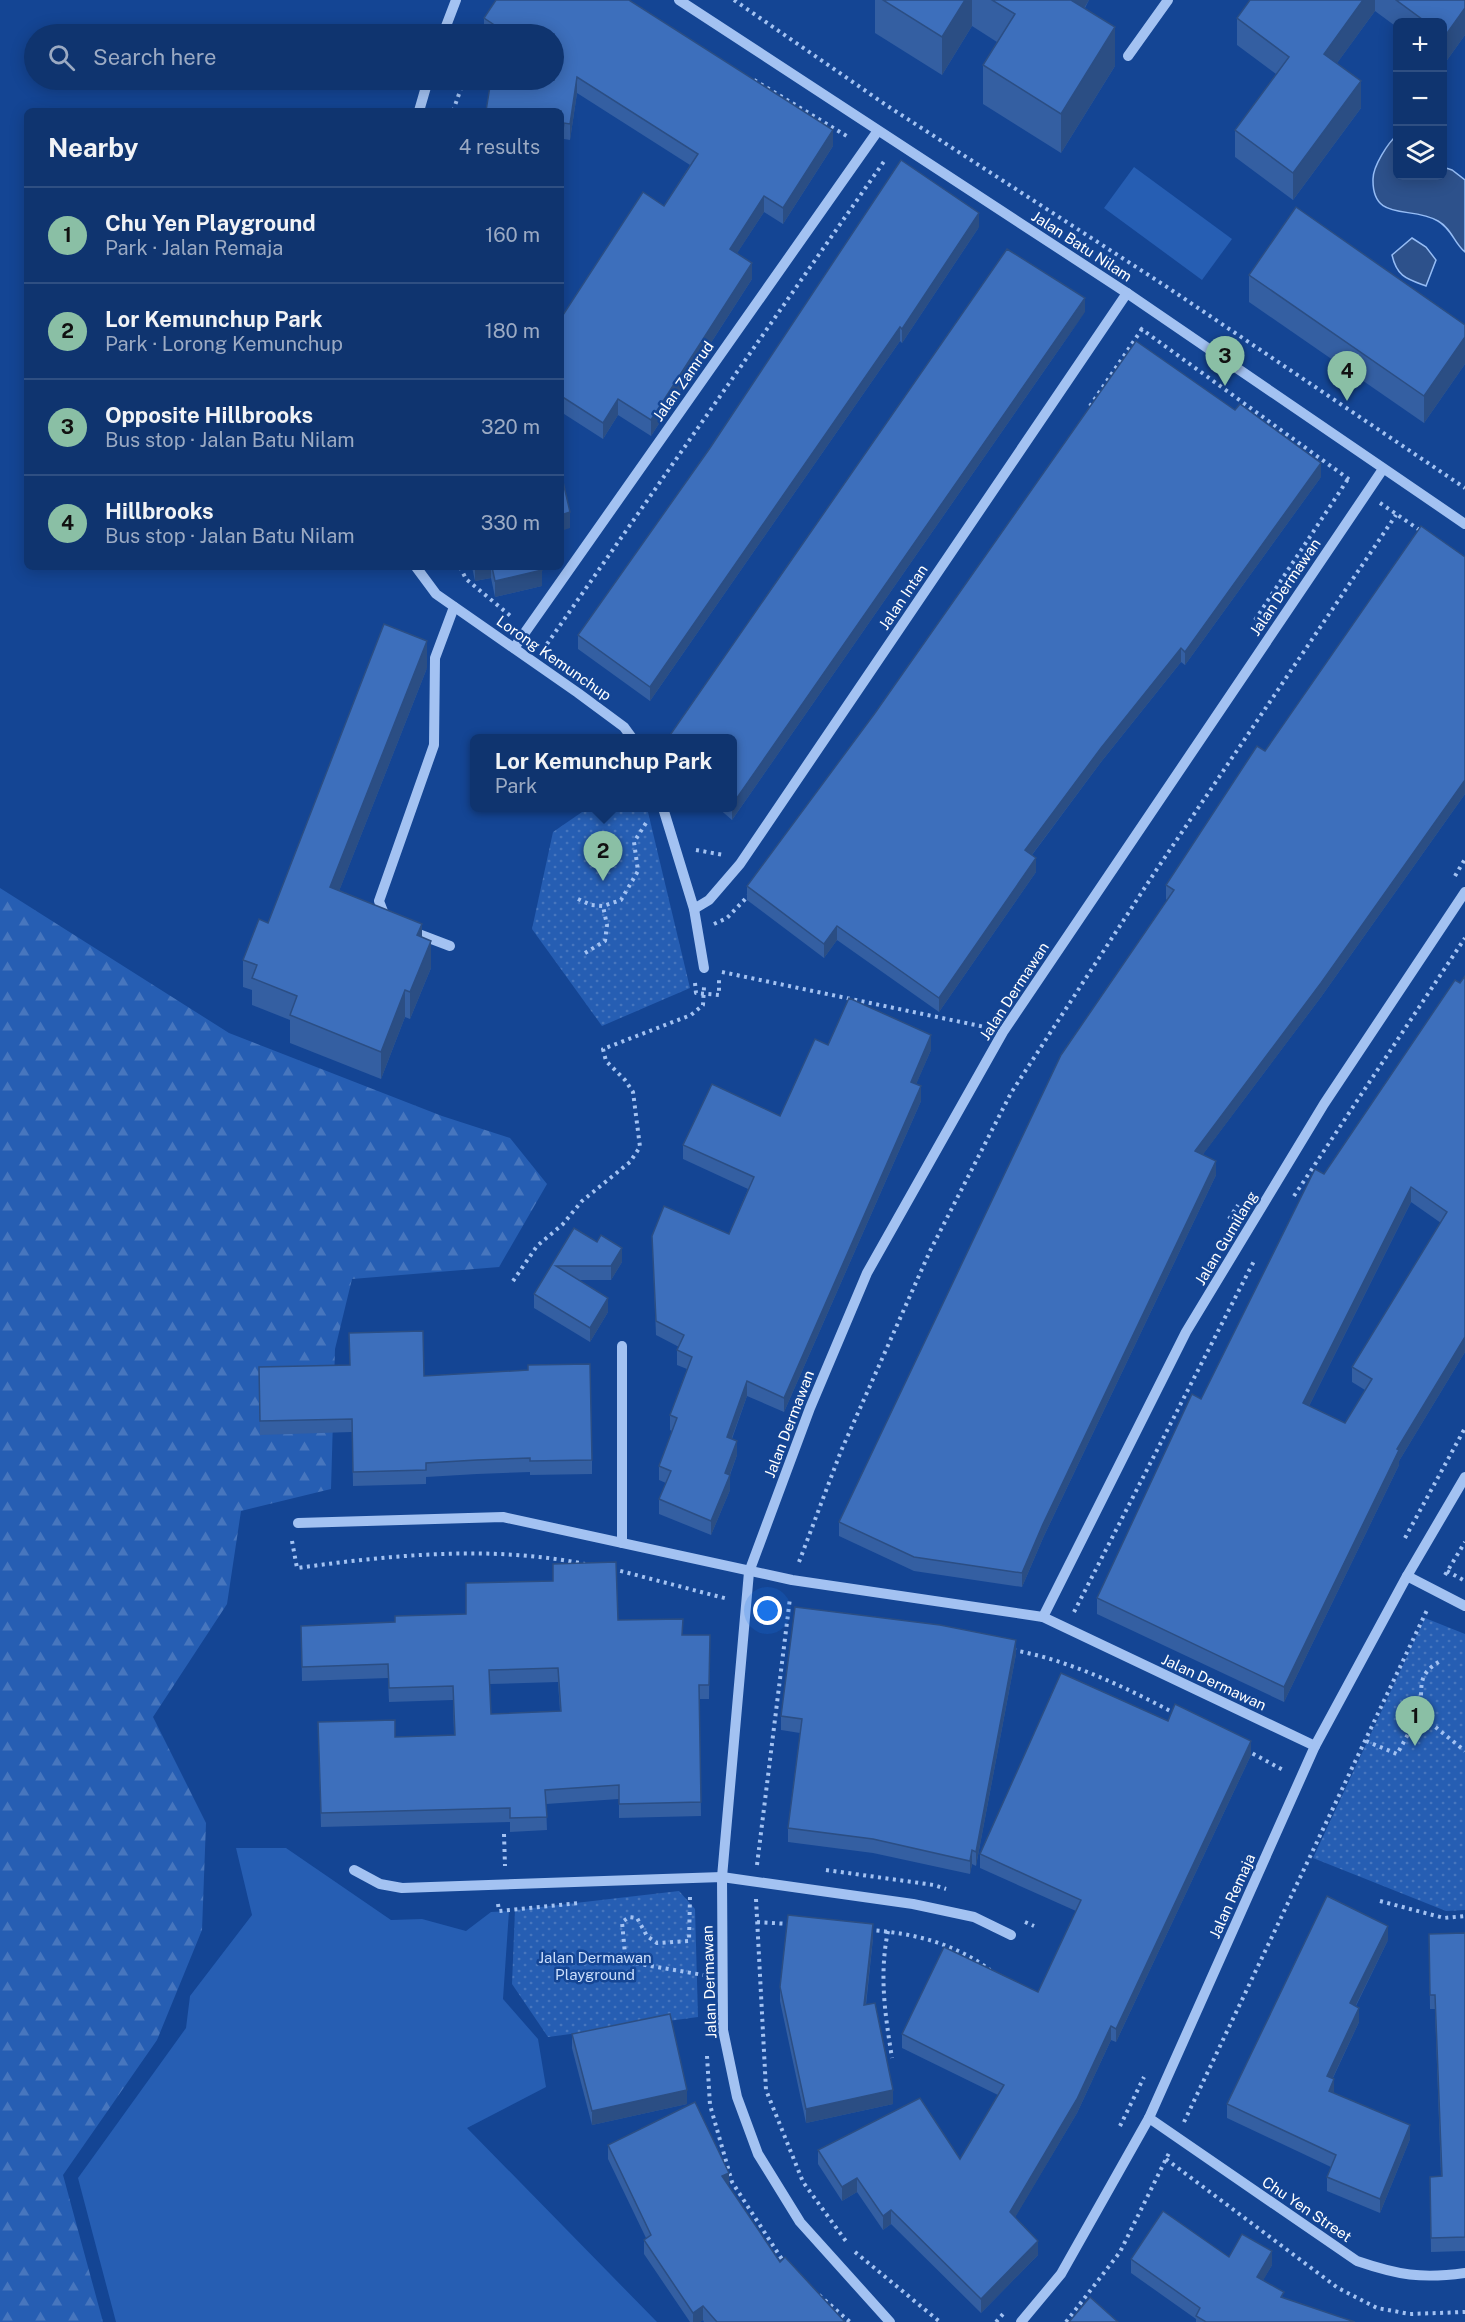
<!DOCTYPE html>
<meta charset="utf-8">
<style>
:root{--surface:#0f346f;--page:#183c74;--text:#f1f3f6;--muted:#9baac3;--line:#2f4f82;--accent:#8abfa5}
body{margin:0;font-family:"Public Sans",sans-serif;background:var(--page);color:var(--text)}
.controls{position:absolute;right:18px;top:18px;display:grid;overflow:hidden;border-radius:9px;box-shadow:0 3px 15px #0003}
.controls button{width:54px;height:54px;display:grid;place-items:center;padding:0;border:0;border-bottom:2px solid var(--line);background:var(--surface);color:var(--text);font:30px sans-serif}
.you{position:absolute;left:768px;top:1611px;width:21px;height:21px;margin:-15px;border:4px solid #fff;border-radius:50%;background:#1a73e8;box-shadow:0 0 0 9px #1a73e833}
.badge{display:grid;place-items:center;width:39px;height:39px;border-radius:50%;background:var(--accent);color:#111;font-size:20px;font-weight:700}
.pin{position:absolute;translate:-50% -50px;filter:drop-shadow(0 2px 3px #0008)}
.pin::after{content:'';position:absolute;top:32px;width:21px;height:18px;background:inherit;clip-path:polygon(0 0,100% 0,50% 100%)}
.popup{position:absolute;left:470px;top:734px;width:267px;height:78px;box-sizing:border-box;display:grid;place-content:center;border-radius:9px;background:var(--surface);filter:drop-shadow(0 2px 4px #0005);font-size:20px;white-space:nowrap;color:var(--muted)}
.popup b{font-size:22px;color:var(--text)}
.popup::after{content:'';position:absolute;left:50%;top:100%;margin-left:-12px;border:12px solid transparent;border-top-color:var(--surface)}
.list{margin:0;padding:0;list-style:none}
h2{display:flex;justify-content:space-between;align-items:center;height:78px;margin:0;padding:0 24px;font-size:26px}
h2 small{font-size:20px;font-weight:400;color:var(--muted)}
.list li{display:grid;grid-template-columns:39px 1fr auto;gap:18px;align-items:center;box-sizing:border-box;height:96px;padding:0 24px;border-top:2px solid var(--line)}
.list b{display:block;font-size:22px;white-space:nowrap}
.list p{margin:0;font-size:20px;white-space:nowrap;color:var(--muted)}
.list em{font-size:20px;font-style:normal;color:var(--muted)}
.icon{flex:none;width:33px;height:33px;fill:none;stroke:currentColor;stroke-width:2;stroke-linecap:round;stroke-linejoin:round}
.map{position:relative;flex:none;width:1465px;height:2322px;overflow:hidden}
.search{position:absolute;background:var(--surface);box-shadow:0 3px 15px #0003;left:24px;top:24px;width:540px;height:66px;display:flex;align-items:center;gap:15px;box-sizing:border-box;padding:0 21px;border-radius:33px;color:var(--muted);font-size:22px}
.panel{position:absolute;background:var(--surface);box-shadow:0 3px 15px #0003;left:24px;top:108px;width:540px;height:462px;border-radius:9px}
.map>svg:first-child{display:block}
.grass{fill:#265eb3}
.forest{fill:url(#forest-firs)}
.park{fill:url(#park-dots)}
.water{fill:#2d518b;stroke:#95bcf5;stroke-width:1.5}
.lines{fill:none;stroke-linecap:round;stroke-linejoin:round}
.path{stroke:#a3c2f2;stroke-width:4;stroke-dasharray:3 4.5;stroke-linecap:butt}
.minor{stroke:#a3c2f2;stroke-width:10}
.wall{fill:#345fa2;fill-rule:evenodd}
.shaded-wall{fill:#2b4e84}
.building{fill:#3d6fbc;stroke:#2b4e84;stroke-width:1.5;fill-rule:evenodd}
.labels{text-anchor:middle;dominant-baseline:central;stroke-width:5;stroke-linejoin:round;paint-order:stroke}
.street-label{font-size:15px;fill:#fff;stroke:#144594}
.park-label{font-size:15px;fill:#cadefc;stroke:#144594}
</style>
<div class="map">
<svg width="1465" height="2322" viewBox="0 0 1465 2322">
<defs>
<pattern id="forest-firs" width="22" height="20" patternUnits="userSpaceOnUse" patternTransform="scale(1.5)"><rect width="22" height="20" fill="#265eb3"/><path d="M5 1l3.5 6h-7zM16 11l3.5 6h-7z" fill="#4776be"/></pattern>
<pattern id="park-dots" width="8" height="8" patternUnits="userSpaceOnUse" patternTransform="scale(1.5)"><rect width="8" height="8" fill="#265eb3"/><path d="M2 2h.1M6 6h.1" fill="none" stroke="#4776be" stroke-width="1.8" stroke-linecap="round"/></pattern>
</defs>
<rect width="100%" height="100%" fill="#144594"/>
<g class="grass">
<polygon points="1134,167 1232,239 1202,280 1104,208"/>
<polygon points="236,1848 286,1848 391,1920 422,1919 466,1931 491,1912 509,1911 503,1999 538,2039 546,2087 467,2128 657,2322 116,2322 78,2178 186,2028 190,1996 252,1915"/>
</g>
<polygon class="forest" points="0,888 229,1033 442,1116 510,1138 547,1184 499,1267 352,1279 335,1349 331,1489 241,1511 227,1604 153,1717 206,1823 202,1930 157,2040 63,2175 103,2322 0,2322"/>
<g class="park">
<polygon points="596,808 647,808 690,988 602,1026 532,929 553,832 585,810"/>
<polygon points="1425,1618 1465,1634 1465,1910 1446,1911 1313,1858"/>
<polygon points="679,1891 695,1909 698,2017 548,2037 512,1984 515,1910"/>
</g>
<g class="water">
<path d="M1397,135l1,41h44l1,-9 9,3 13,10v72c-11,-9 -13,-23 -27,-31 -27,-16 -66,2 -65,-42 0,-13 15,-36 24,-44z"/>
<path d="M1412,238l14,9 10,13 -10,26c-19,-7 -29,-9 -34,-31z"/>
</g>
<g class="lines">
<g class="path">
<polyline points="734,0 886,105 1167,287 1465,488"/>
<polyline points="480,34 485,25"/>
<polyline points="754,80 850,138"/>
<polyline points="453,111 464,80"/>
<polyline points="1140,328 1350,480"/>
<polyline points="1090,406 1142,329"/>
<polyline points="1380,503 1421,531"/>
<polyline points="460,567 466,579 513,618"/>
<polyline points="1255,620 1348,479"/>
<polyline points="547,644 885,160"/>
<polyline points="696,850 724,855"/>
<polyline points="1455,876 1465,859"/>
<polyline points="578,899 591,905 603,906 621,900 638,871 634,842 646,823"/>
<polyline points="714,924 727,918 749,895"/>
<polyline points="585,953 605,941 607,925 603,906"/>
<polyline points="722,972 985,1027"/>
<polyline points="695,983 696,993 719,995 719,979"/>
<polyline points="1294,1196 1465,938"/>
<polyline points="1229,1219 1238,1205"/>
<polyline points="513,1281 537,1246 563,1224 582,1201 630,1162 640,1147 633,1092 625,1080 606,1061 603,1049 691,1015 703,1005 704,987"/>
<polyline points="1405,1538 1465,1428"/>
<path d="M292,1541l5,27c95,-13 194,-23 288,-4"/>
<polyline points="799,1562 841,1451 930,1251 1011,1093 1155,872 1396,515"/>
<polyline points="613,1569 728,1599"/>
<polyline points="1447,1571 1465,1581"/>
<polyline points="1445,1575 1465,1542"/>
<polyline points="1074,1612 1254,1261"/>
<path d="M1013,1650c56,10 112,37 163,64"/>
<polyline points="1418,1713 1465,1751"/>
<path d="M1366,1741l31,13c7,-12 14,-25 20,-38 10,-26 -6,-39 25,-56"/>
<polyline points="1246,1750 1285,1771"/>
<polyline points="504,1834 505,1866"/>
<polyline points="757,1865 790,1598"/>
<polyline points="826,1870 934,1885 946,1889"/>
<polyline points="690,1897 689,1941 657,1943 647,1936 637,1918 629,1917 622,1922 625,1954 634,1963 703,1975"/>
<polyline points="756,1899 766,2090 803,2182 848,2244"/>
<polyline points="1380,1901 1444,1918 1465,1916"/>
<polyline points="498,1904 499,1911 580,1903"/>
<polyline points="757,1922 789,1924"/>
<polyline points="1025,1922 1034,1926"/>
<path d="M869,1930c44,3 85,13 121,40"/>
<path d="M888,1931c-9,44 -3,83 4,127"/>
<polyline points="707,2056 710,2105 732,2182 785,2264"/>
<polyline points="1184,2122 1428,1608"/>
<polyline points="1120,2126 1144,2077"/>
<polyline points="1166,2159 1338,2288 1377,2308 1410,2314 1465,2312"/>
<polyline points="855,2252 940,2322"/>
<polyline points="819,2295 850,2322"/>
<polyline points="996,2322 1003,2314"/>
<polyline points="1066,2322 1120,2252 1169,2153"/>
</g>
<g class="minor">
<polyline points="679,0 1127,293 1465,524"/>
<polyline points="443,34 456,0"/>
<polyline points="1128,56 1168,0"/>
<polyline points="419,111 428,80"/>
<polyline points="416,567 436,594 578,693 624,727 632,738"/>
<polyline points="514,648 877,132"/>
<polyline points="663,808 694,909 704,968"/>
<polyline points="694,909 709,900 740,864 1127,293"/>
<polyline points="386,919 379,901 434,745 435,658 454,607"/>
<polyline points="408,930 450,946"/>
<polyline points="622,1346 622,1543"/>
<polyline points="298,1523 503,1517 792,1580 1043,1617 1315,1746"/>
<polyline points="1407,1576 1465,1606"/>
<polyline points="1043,1617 1186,1332 1324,1104 1465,892"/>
<polyline points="354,1870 380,1884 402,1888 722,1877 913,1904 974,1917 1011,1935"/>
<path d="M1149,2118l208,143c41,14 64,18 108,12"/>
<polyline points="890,2322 800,2222 758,2154 737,2097 723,2030 722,1877 749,1572 810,1408 867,1273 1003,1032 1383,469"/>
<polyline points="1021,2322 1061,2274 1149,2118 1315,1746 1407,1576 1465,1477"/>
</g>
</g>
<g class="wall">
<polygon points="496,0 629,0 833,130 833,146 783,224 764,212 737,253 752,263 752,279 651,436 618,415 603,439 561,412 561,318 643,192 664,206 690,165 577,93 570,140 564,139 561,159 561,111 486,111 491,80 554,80 554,34 484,34 484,18"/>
<polygon points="875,0 1089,0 1085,8 1115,66 1061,153 983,104 983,65 997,42 972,26 942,75 875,33"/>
<polygon points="1250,0 1465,0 1465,35 1445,63 1443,62 1443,22 1398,22 1398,28 1375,11 1337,63 1361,108 1293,200 1235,157 1235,130 1276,74 1237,45 1237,18"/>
<polygon points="979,227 902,343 900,341 650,701 578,649 578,635"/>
<polygon points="1249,275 1465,325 1465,364 1424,423 1249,302"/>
<polygon points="1085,312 732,820 717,807 732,807"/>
<polygon points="1321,477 1185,665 1181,662 1101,762 1032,855 1036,872 939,1012 837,940 824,958 747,900 747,886"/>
<polygon points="1465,557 1465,794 1321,997 1203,1154 1216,1175 1043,1538 1022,1587 914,1571 839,1536 839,1522 1167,900 1166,899 1166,885 1265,751"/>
<polygon points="472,567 541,567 542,586 495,597 491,578 475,581"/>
<polygon points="427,668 339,891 422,937 431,968 410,1019 405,1017 381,1079 290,1043 290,1020 252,1005 252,990 243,987 243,960 268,923"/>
<path d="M1465,976v376l-66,109v4l-115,237 -187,-88v-16l104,-199 123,-225zM1411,1202l30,21 -89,144v15l13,8 -20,33 -36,-17z"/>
<polygon points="828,1045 931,1050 916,1084 921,1101 784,1412 747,1396 732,1439 737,1455 730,1475 730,1490 711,1535 659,1514 659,1499 666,1483 659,1480 659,1466 672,1431 670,1430 670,1415 687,1369 677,1365 677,1350 679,1347 656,1335 652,1236 729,1234 748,1189 683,1159 683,1145 780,1116"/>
<polygon points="574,1228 622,1262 611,1280 579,1280 608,1312 590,1342 534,1308 534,1294"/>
<polygon points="259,1367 424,1376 592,1460 592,1474 530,1475 530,1472 477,1474 426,1477 426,1484 353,1486 352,1432 260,1435"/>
<path d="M553,1564l65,56 65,15h27l-1,64h-10l2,117 -82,2v-19l-73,5 1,26 -37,2v-10l-189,5 -3,-105 77,15 59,-2 -1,-35 -64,2 -1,-24 -86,3 -1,-55 94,-4 71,-8 87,-33zM558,1682l2,29 -69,3 -1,-30z"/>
<polygon points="1016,1654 976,1866 972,1864 970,1874 873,1853 788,1842 788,1828 800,1733 781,1730 781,1716"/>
<polygon points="1168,1721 1251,1755 1116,2042 1111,2040 1077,2113 1015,2217 1038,2255 981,2313 891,2224 883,2230 857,2192 842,2201 818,2164 818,2150 960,2159 998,2095 902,2048 902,2034 1038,1992 1076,1911 980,1868 980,1854"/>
<polygon points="1465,1933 1465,2251 1431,2252 1430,2191 1441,2176 1435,2009 1430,2009 1429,1934"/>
<polygon points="873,1938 866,2005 893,2104 806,2123 780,2001 780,1987"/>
<polygon points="1388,1940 1356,2006 1359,2022 1333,2078 1334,2093 1410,2139 1380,2213 1327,2191 1327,2177 1331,2167 1227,2118 1227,2104"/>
<polygon points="572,2034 687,2104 592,2125 572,2048"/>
<polygon points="608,2145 729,2186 780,2262 845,2322 704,2322 703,2320 700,2322 690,2322 644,2254 644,2240 646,2238 608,2159"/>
<polygon points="1229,2257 1272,2265 1263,2280 1284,2298 1355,2322 1196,2322 1196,2319 1131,2273 1131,2259"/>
</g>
<g class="shaded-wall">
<polygon points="965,0 972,0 972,26 942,75 942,37"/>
<polygon points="1067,0 1089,0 1067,36"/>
<polygon points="1363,0 1375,0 1375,11 1324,81 1324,54"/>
<polygon points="1465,8 1465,35 1445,63 1445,36"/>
<polygon points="1115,27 1115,66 1061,153 1061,114"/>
<polygon points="577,77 577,93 570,140 570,124"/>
<polygon points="1361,81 1361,108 1293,200 1293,173"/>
<polygon points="564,123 564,139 561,159 561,143"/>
<polygon points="833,130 833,146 783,224 783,208"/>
<polygon points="764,196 764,212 730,264 730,249"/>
<polygon points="979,213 979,227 902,343 902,329"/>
<polygon points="752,263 752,279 651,436 651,420"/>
<polygon points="1085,298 1085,312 732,820 732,805"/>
<polygon points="900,327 900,341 650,701 650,687"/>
<polygon points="1465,337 1465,364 1424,423 1424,396"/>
<polygon points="618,399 618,415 603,439 603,423"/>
<polygon points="1321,463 1321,477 1185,665 1185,652"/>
<polygon points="570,512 570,528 561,531 561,515"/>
<polygon points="475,567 491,567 491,578 475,581"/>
<polygon points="542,570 542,586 495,597 495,581"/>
<polygon points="427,641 427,668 330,914 330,887"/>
<polygon points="1181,648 1181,662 1101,762 1025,864 1025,850 1101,748"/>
<polygon points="1465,780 1465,794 1321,997 1195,1165 1195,1151"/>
<polygon points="1036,858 1036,872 939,1012 939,998"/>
<polygon points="422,924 422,951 417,935"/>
<polygon points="837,926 837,940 824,958 824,944"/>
<polygon points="431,941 431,968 410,1019 410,992"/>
<polygon points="405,990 405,1017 381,1079 381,1052"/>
<polygon points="931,1035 931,1050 911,1096 911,1082"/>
<polygon points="921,1086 921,1101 784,1412 784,1398"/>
<polygon points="1216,1161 1216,1175 1043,1538 1022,1587 1022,1573 1043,1524"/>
<polygon points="1411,1187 1411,1202 1303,1418 1303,1403"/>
<polygon points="622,1248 622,1262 611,1280 611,1266"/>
<polygon points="608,1298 608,1312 590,1342 590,1328"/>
<polygon points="1465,1337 1465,1352 1399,1461 1399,1465 1284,1702 1284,1687 1397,1449"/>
<polygon points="747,1381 747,1396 727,1451 727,1437"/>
<polygon points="737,1441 737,1455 727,1482 730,1475 730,1490 711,1535 711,1521 725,1473"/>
<polygon points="1016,1640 1016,1654 976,1866 976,1852"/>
<polygon points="1251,1741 1251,1755 1116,2042 1116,2029"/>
<polygon points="972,1850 972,1864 970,1874 970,1861"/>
<polygon points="873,1924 873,1938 864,2019 864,2005"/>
<polygon points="1388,1926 1388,1940 1350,2017 1350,2003"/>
<polygon points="1359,2008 1359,2022 1327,2090 1327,2076"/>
<polygon points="1111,2026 1111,2040 1077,2113 1010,2226 1010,2212"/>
<polygon points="1334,2079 1334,2093 1329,2105 1329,2091"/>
<polygon points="687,2090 687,2104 592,2125 592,2111"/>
<polygon points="893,2090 893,2104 806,2123 806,2109"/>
<polygon points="1410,2125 1410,2139 1380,2213 1380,2199"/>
<polygon points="729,2173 729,2187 722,2176"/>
<polygon points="857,2178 857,2192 842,2201 842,2187"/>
<polygon points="891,2210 891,2224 883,2230 883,2216"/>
<polygon points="1038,2241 1038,2255 981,2313 981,2299"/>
<polygon points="1272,2251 1272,2265 1257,2291 1257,2277"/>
<polygon points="703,2306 703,2320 700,2322 693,2322 693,2313"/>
</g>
<g class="building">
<polygon points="496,0 629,0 833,130 783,208 764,196 730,249 752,263 651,420 618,399 603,423 561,396 561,318 643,192 664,206 698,154 577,77 570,124 564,123 561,143 561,111 486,111 491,80 554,80 554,34 498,34 499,28 484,18"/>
<polygon points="883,0 965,0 942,37"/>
<polygon points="992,0 1071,0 1115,27 1061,114 983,65 1015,14"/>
<polygon points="1250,0 1363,0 1324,54 1361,81 1293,173 1235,130 1289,57 1237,18"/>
<polygon points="1396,0 1465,0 1465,8 1445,36 1443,35 1443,22 1426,22"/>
<polygon points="901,160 979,213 902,329 900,327 650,687 578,635 710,448"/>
<polygon points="1296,207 1465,325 1465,337 1424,396 1249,275"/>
<polygon points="1007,249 1085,298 732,805 732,738 668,738"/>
<polygon points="1136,341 1235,410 1240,404 1321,463 1185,652 1181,648 1101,748 1025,850 1036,858 939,998 837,926 824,944 747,886 875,713"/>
<polygon points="561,473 570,512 561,515"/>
<polygon points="1421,526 1465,557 1465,780 1321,983 1195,1151 1216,1161 1043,1524 1022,1573 914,1557 839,1522 1061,1055 1174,890 1166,885 1257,746 1265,751"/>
<polygon points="492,567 541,567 542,570 495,581"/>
<polygon points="384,624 427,641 330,887 422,924 417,935 431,941 410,992 405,990 381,1052 290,1015 297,996 252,978 257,965 243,960 259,919 268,923"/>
<path d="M1465,976v361l-68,112 2,1 -115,237 -187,-89 95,-204 9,5 114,-230 9,5 131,-194 5,3zM1411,1187l36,25 -95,155 20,12 -27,44 -42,-20z"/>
<polygon points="849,998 931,1035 911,1082 921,1086 784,1398 747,1381 727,1437 737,1441 725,1473 730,1475 711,1521 659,1499 671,1471 659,1466 677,1418 670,1415 692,1357 677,1350 684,1335 656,1321 652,1236 664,1206 729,1234 754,1177 683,1145 712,1084 780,1116 815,1039 828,1045"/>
<polygon points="574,1228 597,1242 601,1235 622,1248 611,1266 556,1266 608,1298 590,1328 534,1294"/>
<polygon points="423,1331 424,1376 528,1370 528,1365 590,1364 592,1460 530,1461 530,1458 477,1460 426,1463 426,1470 353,1472 352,1419 260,1421 259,1367 350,1365 349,1333"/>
<path d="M616,1562l2,58 65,-1 -1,16h28l-1,50h-10l2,117 -82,2v-19l-74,5 2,27 -37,1v-10l-189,5 -3,-91 77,-2v17l60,-2 -2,-49 -64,2 -1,-24 -86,3 -1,-41 94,-4v-6l71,-2v-31l87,-2v-17zM558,1668l3,43 -70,3 -2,-44z"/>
<polygon points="795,1607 940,1625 1016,1640 976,1852 972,1850 970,1861 873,1839 788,1828 802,1719 781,1716"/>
<polygon points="1061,1673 1168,1721 1175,1704 1251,1741 1116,2029 1111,2026 1077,2099 1010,2212 1038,2241 981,2299 891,2210 883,2216 857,2178 842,2187 818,2150 920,2098 960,2159 1004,2085 902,2034 944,1947 1038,1992 1081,1900 980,1854"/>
<polygon points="1327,1896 1388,1926 1350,2003 1359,2008 1327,2076 1334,2079 1329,2091 1410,2125 1380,2199 1327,2177 1336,2155 1227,2104"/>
<polygon points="788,1915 873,1924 864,2005 875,2003 893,2090 806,2109 780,1987"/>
<polygon points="1465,1933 1465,2237 1431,2238 1430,2177 1442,2176 1435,1995 1430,1995 1429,1934"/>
<polygon points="670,2014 687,2090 592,2111 572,2034"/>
<polygon points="695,2102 729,2173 722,2176 780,2262 785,2257 845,2322 717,2322 703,2306 693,2313 644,2240 651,2235 608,2145"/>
<polygon points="1163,2211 1229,2257 1242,2234 1272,2251 1257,2277 1284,2292 1281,2297 1355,2322 1206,2322 1196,2316 1200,2308 1131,2259"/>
<polygon points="1090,2297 1118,2322 1069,2322"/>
</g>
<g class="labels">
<g class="street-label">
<text transform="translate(1082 246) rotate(33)">Jalan Batu Nilam</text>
<text transform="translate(683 381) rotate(-55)">Jalan Zamrud</text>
<text transform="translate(1285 587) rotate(-56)">Jalan Dermawan</text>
<text transform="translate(903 597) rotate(-56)">Jalan Intan</text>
<text transform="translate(554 658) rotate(35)">Lorong Kemunchup</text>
<text transform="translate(1014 991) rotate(-57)">Jalan Dermawan</text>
<text transform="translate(1226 1238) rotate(-59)">Jalan Gumilang</text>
<text transform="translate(789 1424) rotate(-69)">Jalan Dermawan</text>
<text transform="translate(1214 1682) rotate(25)">Jalan Dermawan</text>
<text transform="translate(1232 1896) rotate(-66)">Jalan Remaja</text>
<text transform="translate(709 1982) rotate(-92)">Jalan Dermawan</text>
<text transform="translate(1307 2209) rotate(34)">Chu Yen Street</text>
</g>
<g class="park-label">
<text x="595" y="1957">Jalan Dermawan<tspan x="595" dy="17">Playground</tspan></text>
</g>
</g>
</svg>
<div class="controls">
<button>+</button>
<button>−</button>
<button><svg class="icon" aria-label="layers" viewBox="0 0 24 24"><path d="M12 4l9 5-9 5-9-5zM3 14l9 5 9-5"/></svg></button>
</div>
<div class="you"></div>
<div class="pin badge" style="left:1415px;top:1746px">1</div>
<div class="pin badge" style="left:603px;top:881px">2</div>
<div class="popup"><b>Lor Kemunchup Park</b>Park</div>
<div class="pin badge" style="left:1225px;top:386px">3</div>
<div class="pin badge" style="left:1347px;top:401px">4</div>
<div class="search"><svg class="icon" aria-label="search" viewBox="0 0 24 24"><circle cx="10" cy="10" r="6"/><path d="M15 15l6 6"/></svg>Search here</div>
<section class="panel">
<h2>Nearby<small>4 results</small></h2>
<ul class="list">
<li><span class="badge">1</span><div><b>Chu Yen Playground</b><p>Park · Jalan Remaja</p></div><em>160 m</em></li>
<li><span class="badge">2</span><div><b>Lor Kemunchup Park</b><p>Park · Lorong Kemunchup</p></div><em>180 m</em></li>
<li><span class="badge">3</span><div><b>Opposite Hillbrooks</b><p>Bus stop · Jalan Batu Nilam</p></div><em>320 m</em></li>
<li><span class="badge">4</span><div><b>Hillbrooks</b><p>Bus stop · Jalan Batu Nilam</p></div><em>330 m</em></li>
</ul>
</section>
</div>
